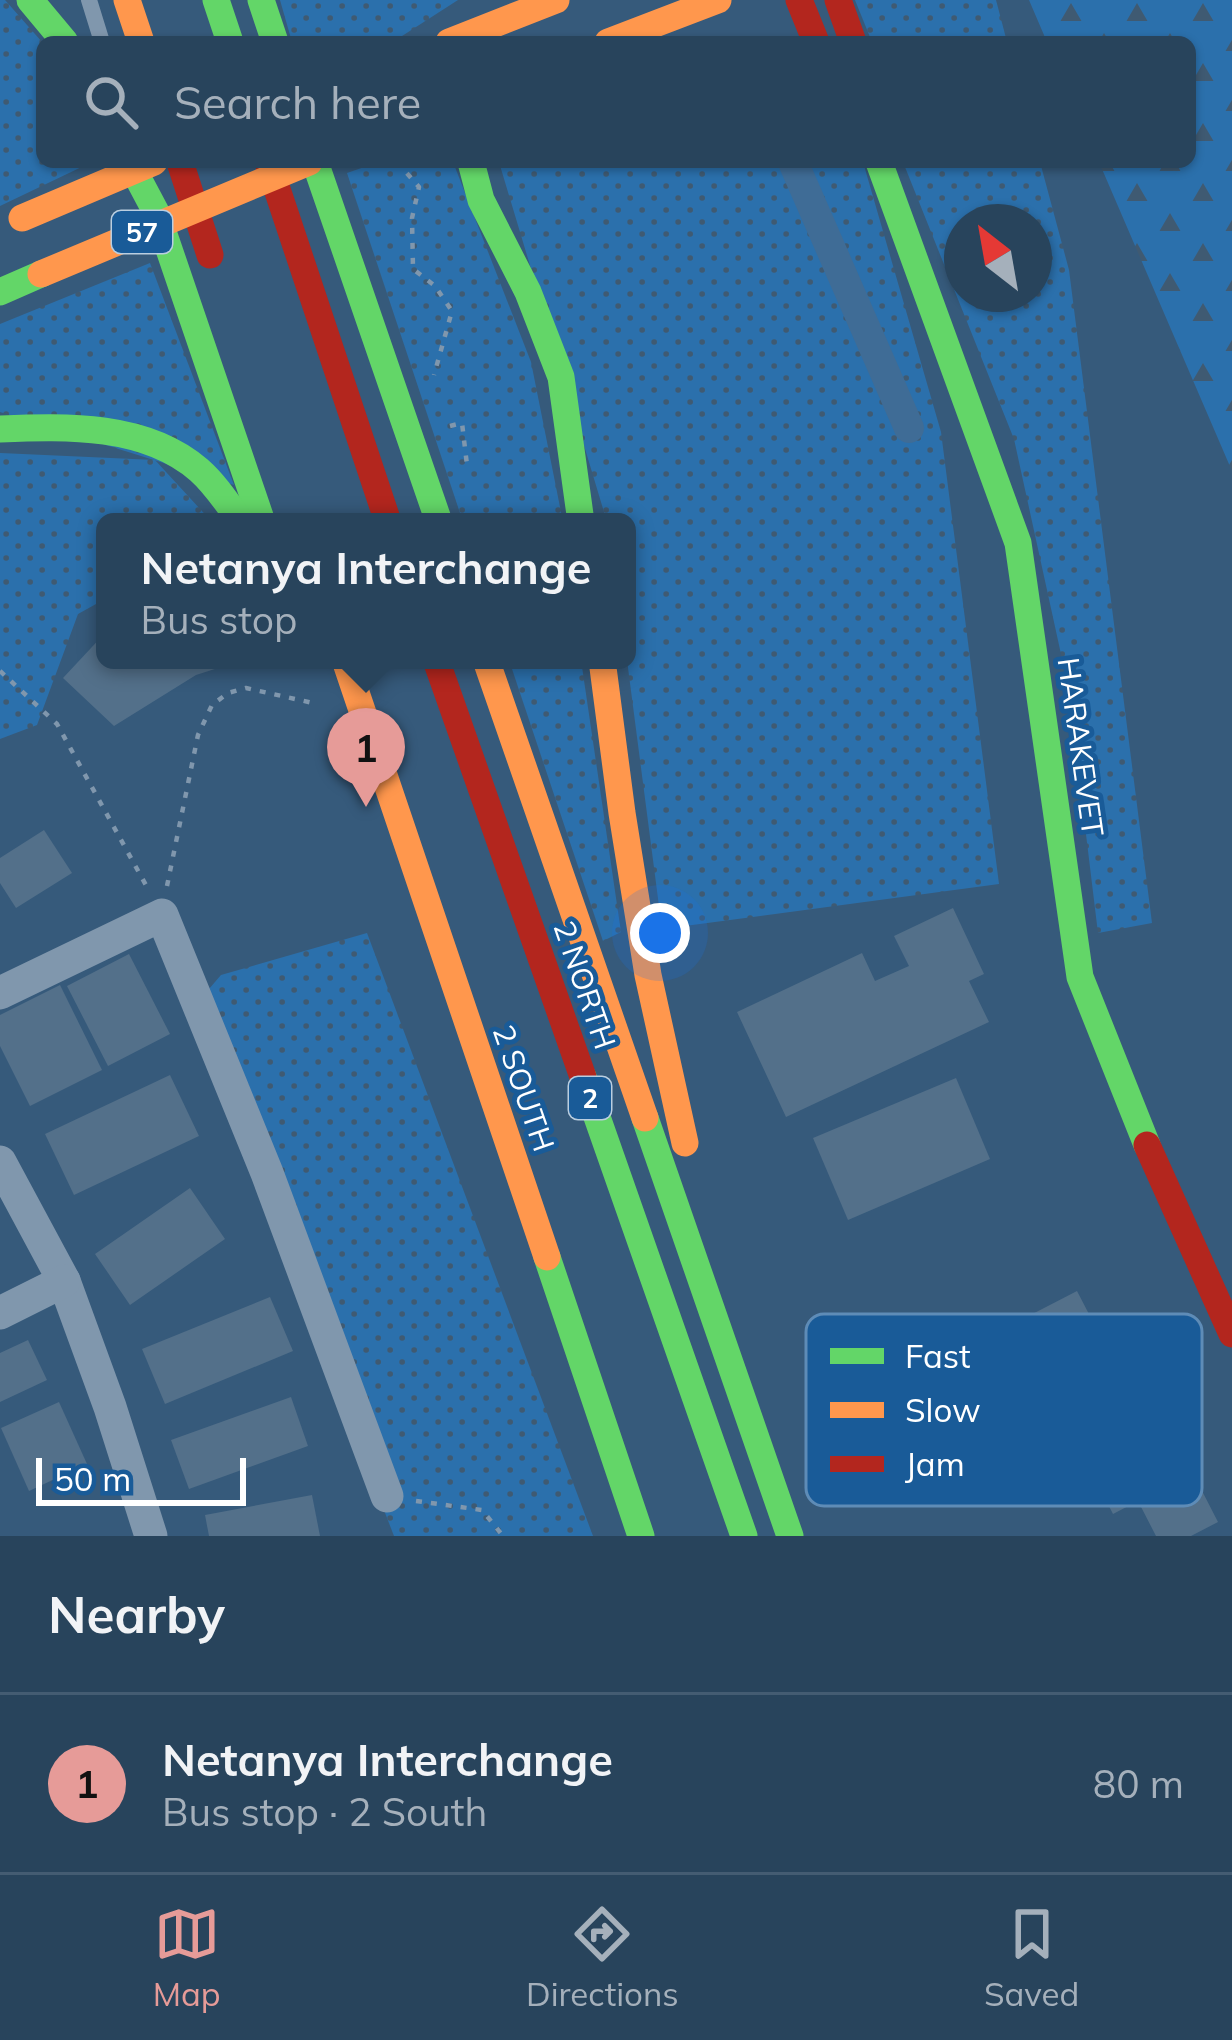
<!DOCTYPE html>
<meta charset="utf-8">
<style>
:root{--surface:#28445c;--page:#304b62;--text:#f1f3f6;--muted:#a5b0bb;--line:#445c72;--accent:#e69b98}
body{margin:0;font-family:Mulish,sans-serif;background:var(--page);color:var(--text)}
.compass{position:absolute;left:944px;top:204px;width:108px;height:108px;border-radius:50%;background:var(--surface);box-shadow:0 3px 9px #0004;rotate:329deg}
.scale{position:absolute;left:36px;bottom:30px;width:210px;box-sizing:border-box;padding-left:12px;border:6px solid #fff;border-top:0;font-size:33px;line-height:42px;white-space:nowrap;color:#fff;-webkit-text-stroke:9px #195b98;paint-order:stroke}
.you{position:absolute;left:660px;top:933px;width:42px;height:42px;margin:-30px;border:9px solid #fff;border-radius:50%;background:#1a73e8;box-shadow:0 0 0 18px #1a73e833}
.badge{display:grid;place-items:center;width:78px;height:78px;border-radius:50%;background:var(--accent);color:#111;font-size:39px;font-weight:700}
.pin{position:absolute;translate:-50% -99px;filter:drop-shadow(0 3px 6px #0008)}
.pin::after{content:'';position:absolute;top:63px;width:42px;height:36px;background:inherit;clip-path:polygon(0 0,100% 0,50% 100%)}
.popup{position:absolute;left:96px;top:513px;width:540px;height:156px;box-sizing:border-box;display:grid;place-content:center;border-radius:18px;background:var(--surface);filter:drop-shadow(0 3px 9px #0005);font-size:39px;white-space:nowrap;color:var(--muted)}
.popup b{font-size:45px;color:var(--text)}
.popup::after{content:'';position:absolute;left:50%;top:100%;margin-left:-24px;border:24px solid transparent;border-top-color:var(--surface)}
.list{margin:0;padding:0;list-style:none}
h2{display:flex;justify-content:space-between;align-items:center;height:156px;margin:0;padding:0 48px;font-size:51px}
h2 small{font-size:39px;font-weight:400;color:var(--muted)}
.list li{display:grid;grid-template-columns:78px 1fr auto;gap:36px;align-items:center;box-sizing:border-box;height:180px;padding:0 48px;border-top:3px solid var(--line)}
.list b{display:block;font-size:45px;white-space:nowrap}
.list p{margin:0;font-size:39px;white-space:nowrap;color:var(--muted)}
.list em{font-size:39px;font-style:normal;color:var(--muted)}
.icon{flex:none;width:66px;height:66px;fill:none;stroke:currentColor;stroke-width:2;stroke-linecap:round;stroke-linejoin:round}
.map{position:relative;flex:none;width:1232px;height:1536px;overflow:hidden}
.search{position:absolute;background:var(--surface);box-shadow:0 3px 9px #0004;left:36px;right:36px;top:36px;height:132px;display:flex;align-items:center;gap:30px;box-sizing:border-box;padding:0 42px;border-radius:18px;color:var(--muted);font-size:45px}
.sheet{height:336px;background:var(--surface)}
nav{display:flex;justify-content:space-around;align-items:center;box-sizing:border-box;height:168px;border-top:3px solid var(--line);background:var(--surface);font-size:33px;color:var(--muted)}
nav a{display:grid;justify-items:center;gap:6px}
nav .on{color:var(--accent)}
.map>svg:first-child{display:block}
.grass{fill:url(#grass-dots);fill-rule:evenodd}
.forest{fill:url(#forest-firs)}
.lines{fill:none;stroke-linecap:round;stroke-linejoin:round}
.canal{stroke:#3f6c96;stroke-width:30}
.building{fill:#53708a}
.path{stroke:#8097ad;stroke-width:4.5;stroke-dasharray:6 9;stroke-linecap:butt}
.lane{stroke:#8097ad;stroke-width:16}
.street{stroke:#8097ad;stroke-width:33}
.fast{stroke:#63d668;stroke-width:27}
.slow{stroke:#ff974d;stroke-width:27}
.jam{stroke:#b3261e;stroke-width:27}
.slow-bridge{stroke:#ff974d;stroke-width:27}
.labels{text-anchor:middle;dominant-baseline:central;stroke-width:10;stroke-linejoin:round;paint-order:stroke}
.shield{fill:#195b98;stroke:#bacee0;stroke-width:3}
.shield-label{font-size:27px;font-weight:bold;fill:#fff}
.street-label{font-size:30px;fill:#fff;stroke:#195b98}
.key{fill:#195b98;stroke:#5e8cb7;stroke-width:3}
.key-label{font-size:33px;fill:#fff}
</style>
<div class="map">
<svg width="1232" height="1536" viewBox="0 0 1232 1536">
<defs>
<pattern id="grass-dots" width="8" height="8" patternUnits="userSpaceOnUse" patternTransform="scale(3)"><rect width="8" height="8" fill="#2b70ac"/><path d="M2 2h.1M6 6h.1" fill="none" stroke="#3f5a72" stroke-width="1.8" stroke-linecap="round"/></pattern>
<pattern id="forest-firs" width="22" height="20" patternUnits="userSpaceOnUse" patternTransform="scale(3)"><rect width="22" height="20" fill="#2b70ac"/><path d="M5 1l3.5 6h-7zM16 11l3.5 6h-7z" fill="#3f5a72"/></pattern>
</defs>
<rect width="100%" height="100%" fill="#365a7b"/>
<g class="grass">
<polygon points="0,0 5,0 42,42 42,162 92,162 0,206"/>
<polygon points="280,0 458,0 402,36 386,42 292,42"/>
<polygon points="855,0 996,0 1007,42 872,42"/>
<polygon points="379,162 453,162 531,362 563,522 463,522 347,173"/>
<polygon points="499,162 863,162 941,432 999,884 662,929 627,660 627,522 607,522"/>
<path d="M903,162h137l29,108 83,653 -54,10 -30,-247 -54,-247zM962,222h72v72h-72z"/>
<polygon points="150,263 234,485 0,412 0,324"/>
<polygon points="0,453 155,460 212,522 105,522 105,599 78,614 37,725 0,739"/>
<polygon points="509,660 581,660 621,932 603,941"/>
<polygon points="367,933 593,1536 394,1536 191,1010 221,975"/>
</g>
<polygon class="forest" points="1029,0 1232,0 1232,471 1099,162 1190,162 1190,42 1047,42"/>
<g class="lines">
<polyline class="canal" points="793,162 909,428"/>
</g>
<g class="building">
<polygon points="105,633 105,660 240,661 196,675 114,726 63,678"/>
<polygon points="44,830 72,873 16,908 0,883 0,858"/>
<polygon points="953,908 984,974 969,981 989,1022 786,1117 737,1012 862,953 875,981 909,966 894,936"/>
<polygon points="129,954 170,1034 108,1066 67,986"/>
<polygon points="60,985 102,1070 30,1106 0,1046 0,1015"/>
<polygon points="170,1075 199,1136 74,1195 45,1134"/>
<polygon points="956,1078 990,1159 848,1220 813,1138"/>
<polygon points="190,1188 225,1239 130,1305 95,1254"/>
<polygon points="1077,1291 1146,1424 1163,1415 1218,1522 1191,1536 1156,1536 1138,1501 1113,1514 1015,1323"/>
<polygon points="270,1297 293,1351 165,1404 142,1349"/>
<polygon points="28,1340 47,1380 0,1402 0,1353"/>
<polygon points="291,1397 308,1446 189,1489 171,1440"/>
<polygon points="59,1402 87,1464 29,1491 1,1428"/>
<polygon points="312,1495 320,1536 209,1536 205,1515"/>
</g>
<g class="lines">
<g class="path">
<polyline points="397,162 419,187 412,218 413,269 435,286 452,311 434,375"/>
<polyline points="450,426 462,423 467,465"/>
<polyline points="0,671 57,724 147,887"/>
<polyline points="167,886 198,735 212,705 228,693 246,688 313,703"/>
<polyline points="416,1501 482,1510 503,1536"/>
</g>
<polyline class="lane" points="89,0 102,42"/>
<g class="street">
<polyline points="0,993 162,915 267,1173 387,1496"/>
<polyline points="0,1162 64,1281 110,1407 151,1536"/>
<polyline points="0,1313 64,1281"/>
</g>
<g class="fast">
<polyline points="30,0 65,42"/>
<polyline points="216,0 230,42"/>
<polyline points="261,0 275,42"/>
<polyline points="315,162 439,522"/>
<polyline points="471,162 481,200 528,292 561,377 581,522"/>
<polyline points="879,162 1018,543 1080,977 1147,1145"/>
<polyline points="140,182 157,214 262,522"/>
<polyline points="0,292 41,274"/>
<path d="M0,429c67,-3 146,-5 199,41 17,15 29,34 42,52"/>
<polyline points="583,1077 744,1536"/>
<polyline points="645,1118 790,1536"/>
<polyline points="547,1257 641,1536"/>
</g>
<g class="slow">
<polyline points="127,0 141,42"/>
<polyline points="449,42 556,0"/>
<polyline points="608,42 718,0"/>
<polyline points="345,660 547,1257"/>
<polyline points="486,660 645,1118"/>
<polyline points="602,660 622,813 648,975 685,1143"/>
</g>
<g class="jam">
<polyline points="799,0 816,42"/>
<polyline points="838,0 853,42"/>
<polyline points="180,162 210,255"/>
<polyline points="268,162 388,522"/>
<polyline points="436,660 583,1077"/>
<polyline points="1147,1145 1232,1334"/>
</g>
<g class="slow-bridge">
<polyline points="22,218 154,162"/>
<polyline points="41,274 309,162"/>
</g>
</g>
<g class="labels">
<g class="shield">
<rect x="112" y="211" width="60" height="42" rx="9"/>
<rect x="569" y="1077" width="42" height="42" rx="9"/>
</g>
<g class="shield-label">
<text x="142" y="232">57</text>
<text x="590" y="1098">2</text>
</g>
<g class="street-label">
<text transform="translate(1081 747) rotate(82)">HARAKEVET</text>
<text transform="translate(585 985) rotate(71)">2 NORTH</text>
<text transform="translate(524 1088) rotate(71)">2 SOUTH</text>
</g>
</g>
<rect x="806" y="1314" width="396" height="192" rx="18" class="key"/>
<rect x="830" y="1348" width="54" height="16" fill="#63d668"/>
<rect x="830" y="1402" width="54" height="16" fill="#ff974d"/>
<rect x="830" y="1456" width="54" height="16" fill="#b3261e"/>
<g class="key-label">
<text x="905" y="1368">Fast</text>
<text x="905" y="1422">Slow</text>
<text x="905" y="1476">Jam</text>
</g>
</svg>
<svg class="compass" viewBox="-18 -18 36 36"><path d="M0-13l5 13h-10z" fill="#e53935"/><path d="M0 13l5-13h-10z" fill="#a5b0bb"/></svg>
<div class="scale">50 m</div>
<div class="you"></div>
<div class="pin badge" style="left:366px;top:807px">1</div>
<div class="popup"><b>Netanya Interchange</b>Bus stop</div>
<div class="search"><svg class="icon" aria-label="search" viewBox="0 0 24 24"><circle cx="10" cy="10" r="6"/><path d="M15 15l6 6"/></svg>Search here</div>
</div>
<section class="sheet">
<h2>Nearby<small></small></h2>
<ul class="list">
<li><span class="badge">1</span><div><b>Netanya Interchange</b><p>Bus stop · 2 South</p></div><em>80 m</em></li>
</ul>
</section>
<nav>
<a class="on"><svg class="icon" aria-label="map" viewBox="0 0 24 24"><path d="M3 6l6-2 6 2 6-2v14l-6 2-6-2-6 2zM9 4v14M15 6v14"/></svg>Map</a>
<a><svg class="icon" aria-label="directions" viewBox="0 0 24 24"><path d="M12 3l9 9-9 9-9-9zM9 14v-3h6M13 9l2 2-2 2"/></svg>Directions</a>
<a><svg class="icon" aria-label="saved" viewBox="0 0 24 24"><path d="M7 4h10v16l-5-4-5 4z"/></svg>Saved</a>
</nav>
